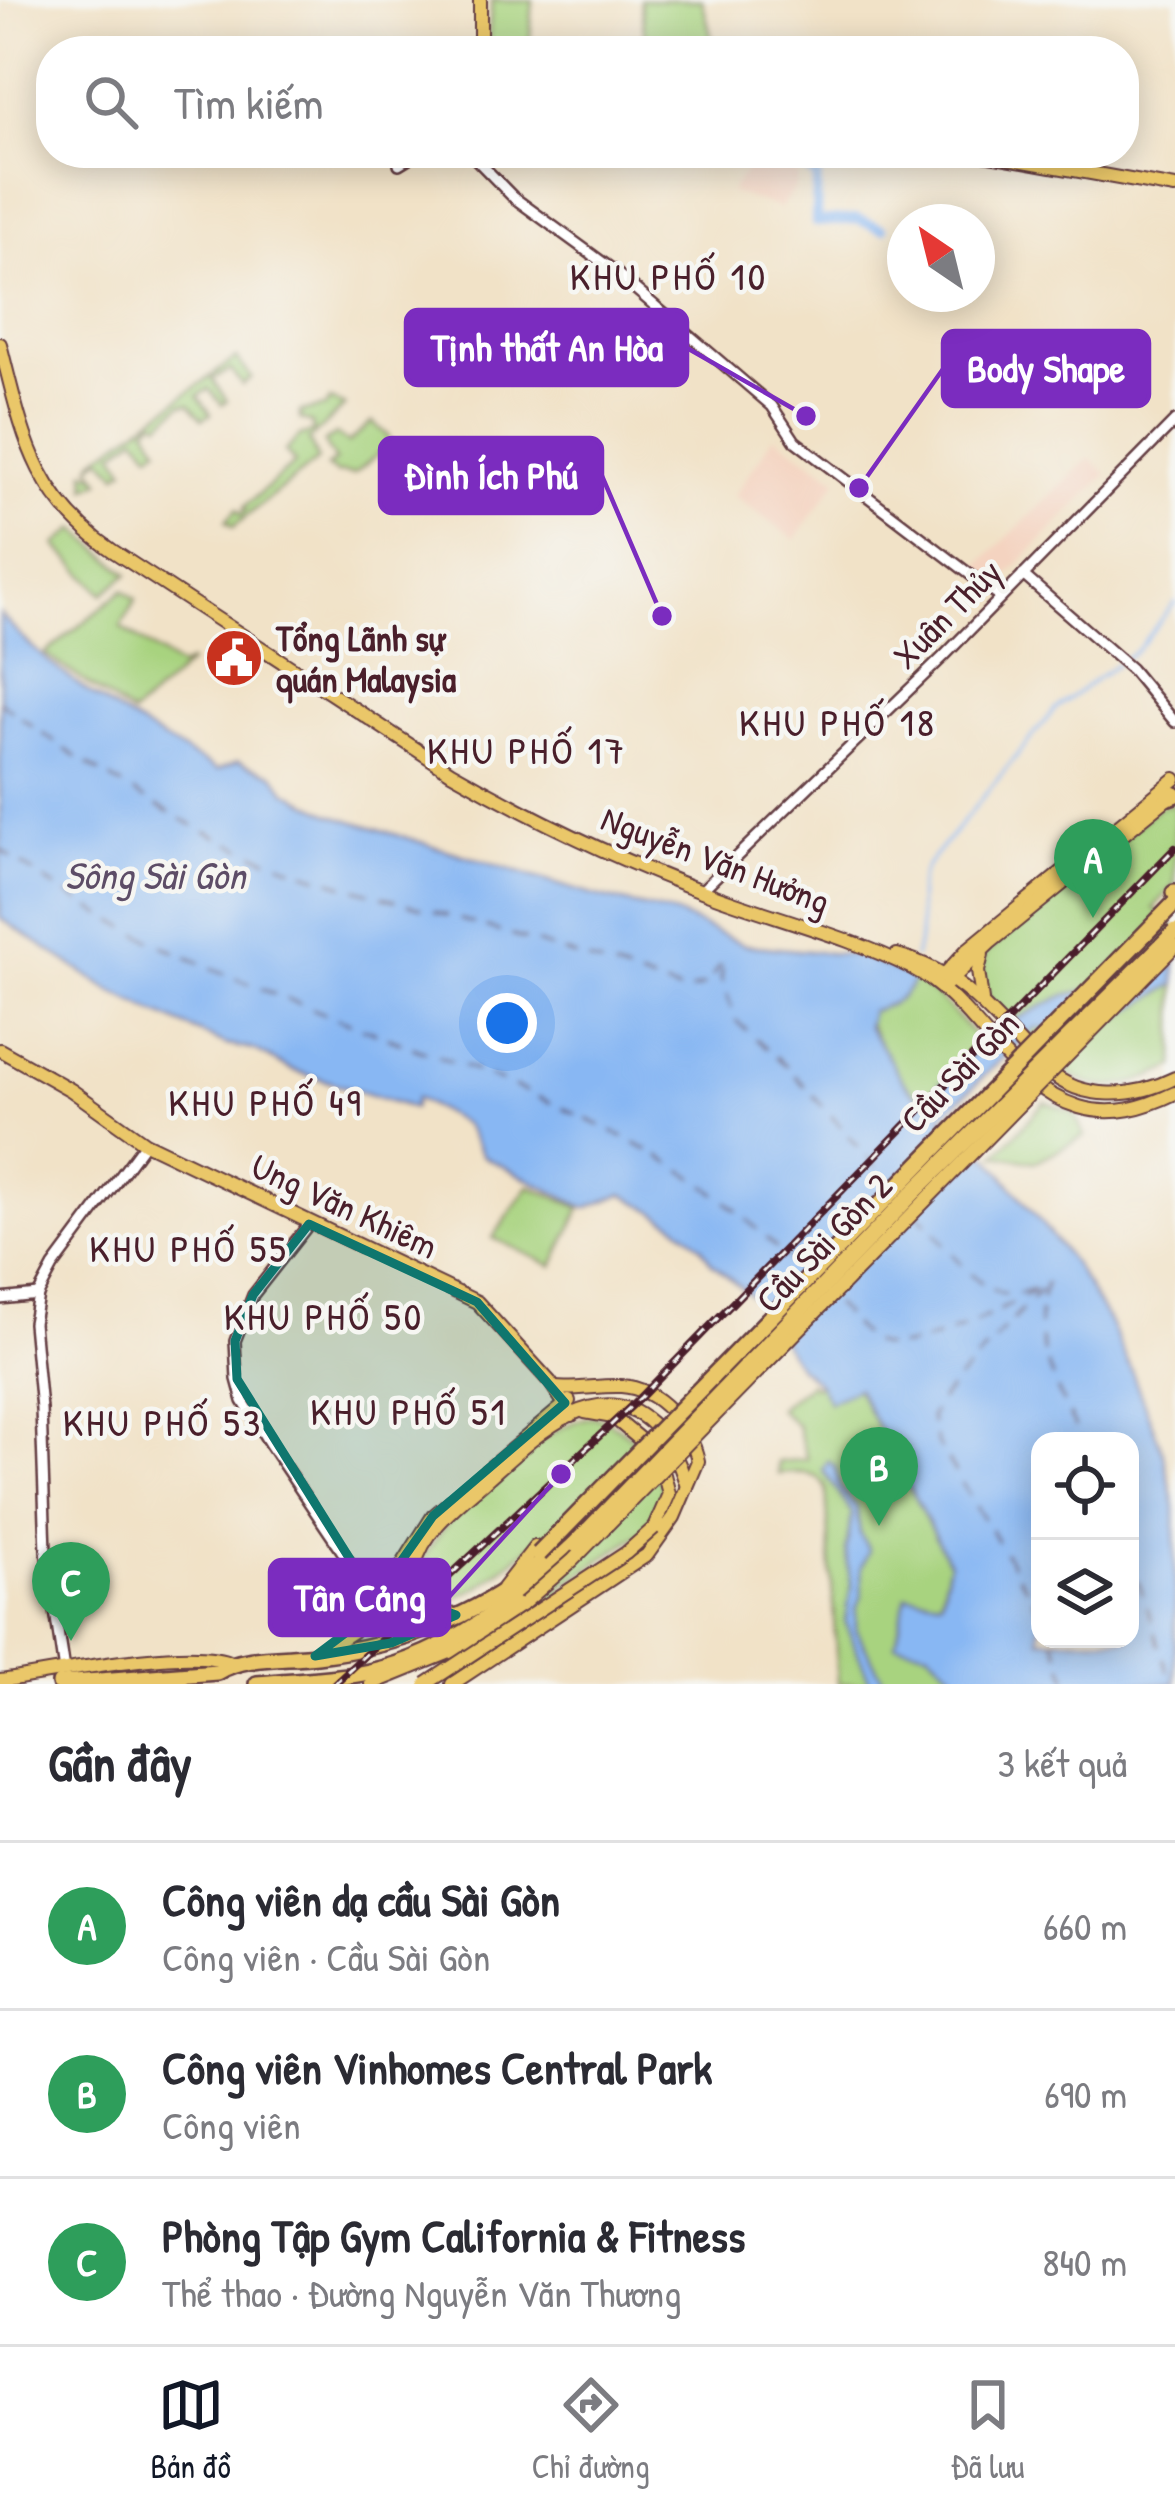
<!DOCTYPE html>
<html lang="vi">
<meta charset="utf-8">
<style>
:root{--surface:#fff;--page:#f7f7f7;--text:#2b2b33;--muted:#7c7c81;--line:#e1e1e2;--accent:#111827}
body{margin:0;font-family:"Patrick Hand",sans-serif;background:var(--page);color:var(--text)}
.controls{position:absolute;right:36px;bottom:36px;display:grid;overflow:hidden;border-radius:24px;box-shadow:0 6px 30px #0003}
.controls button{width:108px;height:108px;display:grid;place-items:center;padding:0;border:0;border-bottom:3px solid var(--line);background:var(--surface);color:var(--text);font:60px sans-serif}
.compass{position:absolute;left:887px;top:204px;width:108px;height:108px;border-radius:50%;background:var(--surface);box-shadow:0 6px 30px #0003;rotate:325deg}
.you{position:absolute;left:507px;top:1023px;width:42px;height:42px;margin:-30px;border:9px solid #fff;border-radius:50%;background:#1a73e8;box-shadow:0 0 0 18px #1a73e833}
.badge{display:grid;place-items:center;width:78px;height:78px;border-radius:50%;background:var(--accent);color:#fff;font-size:39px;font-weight:700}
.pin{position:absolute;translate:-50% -99px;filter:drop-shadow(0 3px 6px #0008)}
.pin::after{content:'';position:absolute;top:63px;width:42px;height:36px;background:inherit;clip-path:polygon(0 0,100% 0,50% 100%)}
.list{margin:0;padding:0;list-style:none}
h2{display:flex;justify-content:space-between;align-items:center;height:156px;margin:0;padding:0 48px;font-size:51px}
h2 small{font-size:39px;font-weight:400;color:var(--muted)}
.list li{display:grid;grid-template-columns:78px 1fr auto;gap:36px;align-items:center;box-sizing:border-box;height:168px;padding:0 48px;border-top:3px solid var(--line)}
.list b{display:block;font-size:45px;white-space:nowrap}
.list p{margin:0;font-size:39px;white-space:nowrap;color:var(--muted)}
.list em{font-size:39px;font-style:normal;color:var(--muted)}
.icon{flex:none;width:66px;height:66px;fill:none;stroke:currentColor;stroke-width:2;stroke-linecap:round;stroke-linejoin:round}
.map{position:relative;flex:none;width:1175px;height:1684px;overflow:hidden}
.search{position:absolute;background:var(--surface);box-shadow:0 6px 30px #0003;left:36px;right:36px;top:36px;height:132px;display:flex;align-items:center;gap:30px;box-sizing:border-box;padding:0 42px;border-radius:48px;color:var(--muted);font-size:45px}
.sheet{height:660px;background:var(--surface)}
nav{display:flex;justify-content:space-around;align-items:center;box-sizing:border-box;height:168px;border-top:3px solid var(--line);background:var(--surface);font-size:33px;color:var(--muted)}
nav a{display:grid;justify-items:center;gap:6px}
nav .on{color:var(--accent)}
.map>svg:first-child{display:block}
.built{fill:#f4d3c0}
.green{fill:#a8d37f;stroke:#797955;stroke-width:3}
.water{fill:#88b7f3;stroke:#696b8f;stroke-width:3;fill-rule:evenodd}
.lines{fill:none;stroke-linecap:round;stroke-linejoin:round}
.stream{stroke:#88b7f3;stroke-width:3}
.river{stroke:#88b7f3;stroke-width:10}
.ferry{stroke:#5d4d67;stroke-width:3;stroke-dasharray:15 12;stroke-linecap:butt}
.minor-casing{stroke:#633c42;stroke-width:14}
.major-casing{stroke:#633c42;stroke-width:16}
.highway-casing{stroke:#633c42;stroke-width:20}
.minor{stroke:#fff;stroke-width:9}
.major{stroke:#eac769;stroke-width:12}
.highway{stroke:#eac769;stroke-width:15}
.rail-casing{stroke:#4a1f2b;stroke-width:8}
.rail{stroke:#f6f6f2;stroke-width:3;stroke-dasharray:9;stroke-linecap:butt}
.major-bridge-casing{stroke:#633c42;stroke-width:16;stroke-linecap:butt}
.highway-bridge-casing{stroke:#633c42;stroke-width:20;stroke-linecap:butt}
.major-bridge{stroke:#eac769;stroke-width:12}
.highway-bridge{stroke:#eac769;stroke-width:15}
.marked{fill:#0f766e;fill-opacity:0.2;stroke:#0f766e;stroke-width:9;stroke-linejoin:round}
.labels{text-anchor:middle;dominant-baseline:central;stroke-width:9;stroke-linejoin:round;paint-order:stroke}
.street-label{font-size:36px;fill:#4a1f2b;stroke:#f6f6f2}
.poi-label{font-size:36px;font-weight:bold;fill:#4a1f2b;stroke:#f6f6f2;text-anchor:start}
.neighbourhood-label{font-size:39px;letter-spacing:3px;fill:#4a1f2b;stroke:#f6f6f2}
.water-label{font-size:39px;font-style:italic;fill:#5d4d67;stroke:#f6f6f2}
.leader{fill:none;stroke:#7b2cbf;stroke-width:4.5}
.callout-dot{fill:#7b2cbf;stroke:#f6f6f2;stroke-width:4.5}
.callout{fill:#7b2cbf;stroke:#7b2cbf;stroke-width:4.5}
.callout-label{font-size:39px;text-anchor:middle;font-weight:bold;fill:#fff}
</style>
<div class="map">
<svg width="1175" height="1684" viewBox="0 0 1175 1684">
<rect width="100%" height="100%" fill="#f6f6f2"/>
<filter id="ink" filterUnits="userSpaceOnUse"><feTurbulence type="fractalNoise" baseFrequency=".00833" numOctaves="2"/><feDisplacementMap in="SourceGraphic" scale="24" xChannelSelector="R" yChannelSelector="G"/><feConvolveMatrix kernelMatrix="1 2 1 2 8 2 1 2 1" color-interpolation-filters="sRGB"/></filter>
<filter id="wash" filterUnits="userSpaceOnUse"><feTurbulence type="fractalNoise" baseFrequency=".004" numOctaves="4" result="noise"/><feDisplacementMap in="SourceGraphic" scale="48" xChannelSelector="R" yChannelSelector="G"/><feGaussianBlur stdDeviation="2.7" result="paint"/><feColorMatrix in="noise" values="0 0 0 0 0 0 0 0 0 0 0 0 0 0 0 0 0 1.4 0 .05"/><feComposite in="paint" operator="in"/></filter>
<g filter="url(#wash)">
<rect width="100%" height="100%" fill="#f1e2c7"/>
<g class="built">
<polygon points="758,153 807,153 806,165 798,169 795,189 780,208 730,192"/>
<polygon points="774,436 838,479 795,540 734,496"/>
<polygon points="1089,458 1107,474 997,586 976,568"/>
</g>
<g class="green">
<polygon points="492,0 533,0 529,51 487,51"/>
<polygon points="640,0 702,0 715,51 647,51"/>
<polygon points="236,358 252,378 242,385 231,370 212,379 227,401 222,405 209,389 198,396 211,414 202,419 190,404 182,404 161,423 155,420 147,427 159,447 151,453 137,436 115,452 125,469 118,474 102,458 91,466 101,481 87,488 86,471 97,476 91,466 94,460"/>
<polygon points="330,400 345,406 309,440 318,460 233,527 226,521 237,509 241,514 246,510 245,506 295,463 285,451 300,436 313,432 312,423 300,419 300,412 325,407"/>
<polygon points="372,422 388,436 389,445 354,474 336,473 327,467 335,461 324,443 336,434 348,443"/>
<polygon points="76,529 128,574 103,594 56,545"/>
<polygon points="123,590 136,599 121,627 175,664 180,667 190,663 132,715 45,654"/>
<path d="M1175,803v81l-21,24 21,21v33l-18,15 -91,18 -58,28c-21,-21 -29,-41 -23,-69l173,-147z"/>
<path d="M914,979l24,18 45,47 -61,56 -22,-21 -33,-57 4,-11c20,-6 34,-11 43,-32z"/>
<path d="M1175,984v83c-76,34 -92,23 -151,-29l11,-10 63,2z"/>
<polygon points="1045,1102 1074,1113 1085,1136 1035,1162 996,1155"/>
<polygon points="529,1186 581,1208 553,1266 493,1238"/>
<path d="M810,1383l4,4 5,-3 37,3 93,176 -21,87 37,34h-127l-12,-195c-9,-20 -28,-17 -48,-15v-12l29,-3 -10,-33 -19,-18z"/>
<path d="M595,1416c38,13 60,41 69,79l-20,36 -84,57 9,15 -27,17 -10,-17 2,-59 -55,43 -42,18 -11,-8 -7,-31c24,-51 120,-142 176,-150z"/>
<polygon points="408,1566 411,1598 431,1620 405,1629 355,1637"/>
</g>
<g class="water">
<path d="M0,614c57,66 141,114 217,156l21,-9 37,14 11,16 44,23 262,81 83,19 70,31 115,11 54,23c-9,21 -23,26 -43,32l-4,16c22,24 29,53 55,73l86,-77 58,-28 91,-18 18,-15v22l-77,46 -63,-2 -93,88 26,29 21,12 84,106 36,59 24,53 31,80 11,52v177h-210l-37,-34 -32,-6 10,-49 35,4 8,-36 -92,-175 -28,14 -10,-18 -22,-19 -41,-65 -45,-38 -10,-16 -28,-24 -50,-28 -37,14 -103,-52 -19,-32 -48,-26 -3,10 -121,-38 -38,-20 -27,-5 -66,-30 -50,-24 -111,-73zM1040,1441h90v198h-90z"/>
<polygon points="828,1461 835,1467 840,1487 857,1507 860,1534 869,1550 861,1568 862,1596 856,1609 856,1630 886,1684 871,1684 845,1622 851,1586 846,1550 852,1513 823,1470"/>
</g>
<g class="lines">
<g class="stream">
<polyline points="1125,658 1136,651 1175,602"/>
<path d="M914,957c14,-29 -5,-61 12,-90l129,-158 62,-45"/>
</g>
<polyline class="river" points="783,153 817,176 816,222 857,219 883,229"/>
<g class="ferry">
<path d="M0,701c66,54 170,118 250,150 64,27 132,45 199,65 79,24 156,50 234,77l23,-8 17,-24 -2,18 15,42 51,45 104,117"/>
<path d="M0,849c206,154 467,191 684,322 44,27 81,66 117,101"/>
<path d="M917,1212c20,22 56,73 83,81 16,5 33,-4 47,-10"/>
<path d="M1046,1285c-21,54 13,107 36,156"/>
<path d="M834,1304c13,12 25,33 41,40 33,16 131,-35 160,-54"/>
<polyline points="1130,1555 1172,1684"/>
<polyline points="1040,1611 937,1443 930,1417 944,1395 1046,1284"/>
<polyline points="1054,1639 1070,1684"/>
</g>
</g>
</g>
<g filter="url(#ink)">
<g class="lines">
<defs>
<g id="minor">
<polyline points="470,153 513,197 613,270 772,406 795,441 1001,598"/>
<polyline points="399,164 417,153"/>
<polyline points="1023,575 1131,669 1175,722"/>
<polyline points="701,891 943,657 1175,421"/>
<polyline points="309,1224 253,1295 235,1341 237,1379 243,1401 269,1443 377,1603"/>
<polyline points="0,1299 38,1295"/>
<polyline points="64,1671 46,1551 41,1409 33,1323 38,1295 53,1267 145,1143"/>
</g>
<g id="major">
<polyline points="480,51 480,0"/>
<polyline points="978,153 1175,188"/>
<path d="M0,344c23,89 32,152 113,207l338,221c82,47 167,88 256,121 67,25 141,43 205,75 65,34 94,117 167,139 34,10 65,1 96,-14"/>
<path d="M897,955c63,17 92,56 135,101"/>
<polyline points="943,976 967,950 1175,779"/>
<polyline points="947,984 991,942 1174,793"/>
<polyline points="982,1000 978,971 982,955"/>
<polyline points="0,1050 71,1090 145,1143 477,1302 550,1382 572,1415"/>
<path d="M1047,1070c35,32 88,28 128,8"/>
<polyline points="585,1412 613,1417 649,1447"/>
<polyline points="654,1528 669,1494 661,1463"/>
<polyline points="503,1588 535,1547"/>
<path d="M456,1615c-27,-2 -48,-20 -41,-49 7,-35 45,-63 70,-85 43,-38 110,-109 166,-58 19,18 29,39 36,64"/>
<polyline points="321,1652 353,1631 372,1613 433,1516 569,1401"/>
<path d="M0,1681c46,-7 194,-37 231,-18"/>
<polyline points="371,1684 455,1650 523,1604"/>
<path d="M452,1684l195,-129 27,-38 24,-56c-7,-34 -39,-73 -77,-75 -22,-1 -43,4 -66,2"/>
</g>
<g id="highway">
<polyline points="1169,797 1175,795"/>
<polyline points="1174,893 1175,893"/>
<path d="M60,1684l157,-12c27,-17 68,-13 100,-17 81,-9 168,-40 229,-97"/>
<path d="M257,1684c37,-4 76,-4 112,-12 81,-18 148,-72 206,-128"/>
</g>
</defs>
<use href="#minor" class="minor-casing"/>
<use href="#major" class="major-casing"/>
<use href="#highway" class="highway-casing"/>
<use href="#minor" class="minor"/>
<use href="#major" class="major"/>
<use href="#highway" class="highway"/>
<defs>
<polyline id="rail" points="334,1684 641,1397 1175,848"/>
</defs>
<use href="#rail" class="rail-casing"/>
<use href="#rail" class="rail"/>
<defs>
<g id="major-bridge">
<polyline points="523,1604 573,1560 1175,946"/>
<polyline points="426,1684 626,1553 654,1528"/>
</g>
<g id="highway-bridge">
<polyline points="575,1544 913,1193 1175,932"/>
<polyline points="539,1554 1175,903"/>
</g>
</defs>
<use href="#major-bridge" class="major-bridge-casing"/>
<use href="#highway-bridge" class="highway-bridge-casing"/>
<use href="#major-bridge" class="major-bridge"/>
<use href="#highway-bridge" class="highway-bridge"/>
</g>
</g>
<path class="marked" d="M309,1224l168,78 88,101 -132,113 -31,44 13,5 10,39 31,11 -65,28 -76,13 65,-49 -143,-228 -2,-38 18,-46z"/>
<defs>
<symbol id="civic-disc" viewBox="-11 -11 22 22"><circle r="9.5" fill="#c8321e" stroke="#f6f6f2"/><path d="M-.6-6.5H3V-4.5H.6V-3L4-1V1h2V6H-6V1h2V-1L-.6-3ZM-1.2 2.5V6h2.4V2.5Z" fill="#fff"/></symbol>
</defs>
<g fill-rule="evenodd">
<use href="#civic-disc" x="201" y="625" width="66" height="66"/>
</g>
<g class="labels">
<g class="street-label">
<text transform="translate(946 613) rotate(-45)">Xuân Thủy</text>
<text transform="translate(716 859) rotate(21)">Nguyễn Văn Hưởng</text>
<text transform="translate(959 1071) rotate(-46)">Cầu Sài Gòn</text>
<text transform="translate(345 1205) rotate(25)">Ung Văn Khiêm</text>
<text transform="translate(823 1242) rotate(-46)">Cầu Sài Gòn 2</text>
</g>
<g class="poi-label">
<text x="276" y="637">Tổng Lãnh sự<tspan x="276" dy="41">quán Malaysia</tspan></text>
</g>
<g class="neighbourhood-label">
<text x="669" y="275">KHU PHỐ 10</text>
<text x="838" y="721">KHU PHỐ 18</text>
<text x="527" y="749">KHU PHỐ 17</text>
<text x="266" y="1101">KHU PHỐ 49</text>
<text x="189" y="1247">KHU PHỐ 55</text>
<text x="324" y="1315">KHU PHỐ 50</text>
<text x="409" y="1410">KHU PHỐ 51</text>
<text x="163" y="1421">KHU PHỐ 53</text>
</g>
<g class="water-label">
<text x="155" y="874">Sông Sài Gòn</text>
</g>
</g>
<path class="leader" d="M806 416L687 348M859 488L943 369M662 616L602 476M561 1474L449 1597"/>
<g class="callout-dot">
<circle cx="806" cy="416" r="12"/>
<circle cx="859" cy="488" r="12"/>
<circle cx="662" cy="616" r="12"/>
<circle cx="561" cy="1474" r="12"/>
</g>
<g class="callout">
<rect x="406" y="310" width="281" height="75" rx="12"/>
<rect x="943" y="331" width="206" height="75" rx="12"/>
<rect x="380" y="438" width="222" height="75" rx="12"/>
<rect x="270" y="1560" width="179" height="75" rx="12"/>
</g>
<g class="callout-label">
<text x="547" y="361">Tịnh thất An Hòa</text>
<text x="1046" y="382">Body Shape</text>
<text x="491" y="489">Đình Ích Phú</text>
<text x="360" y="1611">Tân Cảng</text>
</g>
</svg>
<div class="controls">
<button><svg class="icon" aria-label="locate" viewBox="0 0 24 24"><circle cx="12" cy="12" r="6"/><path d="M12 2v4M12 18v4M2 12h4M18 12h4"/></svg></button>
<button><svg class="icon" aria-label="layers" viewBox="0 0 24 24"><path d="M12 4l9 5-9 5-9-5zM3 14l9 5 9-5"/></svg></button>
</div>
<svg class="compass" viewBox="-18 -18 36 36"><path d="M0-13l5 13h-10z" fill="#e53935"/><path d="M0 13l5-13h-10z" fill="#7c7c81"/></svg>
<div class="you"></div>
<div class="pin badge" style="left:1093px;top:918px;background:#2e9e5b">A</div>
<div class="pin badge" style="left:879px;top:1526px;background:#2e9e5b">B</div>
<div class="pin badge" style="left:71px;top:1641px;background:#2e9e5b">C</div>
<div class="search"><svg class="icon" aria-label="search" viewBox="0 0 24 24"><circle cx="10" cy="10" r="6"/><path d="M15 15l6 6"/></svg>Tìm kiếm</div>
</div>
<section class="sheet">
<h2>Gần đây<small>3 kết quả</small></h2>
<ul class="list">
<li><span class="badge" style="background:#2e9e5b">A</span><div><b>Công viên dạ cầu Sài Gòn</b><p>Công viên · Cầu Sài Gòn</p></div><em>660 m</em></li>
<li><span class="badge" style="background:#2e9e5b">B</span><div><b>Công viên Vinhomes Central Park</b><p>Công viên</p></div><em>690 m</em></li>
<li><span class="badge" style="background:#2e9e5b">C</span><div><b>Phòng Tập Gym California &amp; Fitness</b><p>Thể thao · Đường Nguyễn Văn Thương</p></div><em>840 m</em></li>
</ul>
</section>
<nav>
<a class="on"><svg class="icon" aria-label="map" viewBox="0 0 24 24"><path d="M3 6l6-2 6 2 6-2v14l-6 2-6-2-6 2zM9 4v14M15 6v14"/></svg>Bản đồ</a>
<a><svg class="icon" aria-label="directions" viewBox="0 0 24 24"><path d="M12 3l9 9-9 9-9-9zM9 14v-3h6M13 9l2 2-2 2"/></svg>Chỉ đường</a>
<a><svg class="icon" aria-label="saved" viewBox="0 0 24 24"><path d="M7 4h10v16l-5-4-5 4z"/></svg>Đã lưu</a>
</nav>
